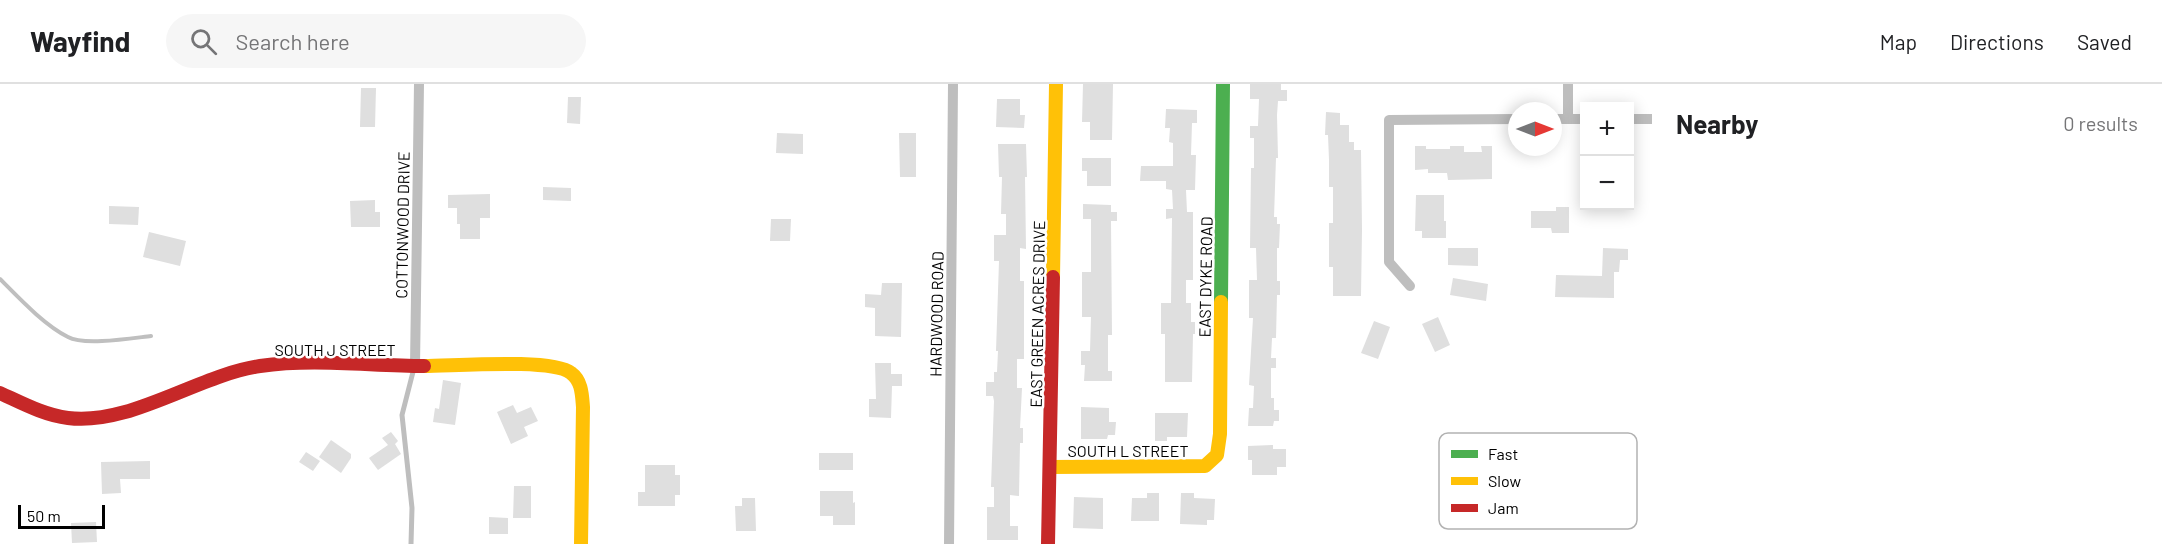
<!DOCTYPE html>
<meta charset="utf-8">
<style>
:root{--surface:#fff;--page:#f6f6f6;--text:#202124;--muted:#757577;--line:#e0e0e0}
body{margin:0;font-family:Barlow,sans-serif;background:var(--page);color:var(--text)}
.controls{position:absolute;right:18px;top:18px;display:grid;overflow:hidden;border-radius:0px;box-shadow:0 3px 15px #0003}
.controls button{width:54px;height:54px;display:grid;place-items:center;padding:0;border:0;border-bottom:2px solid var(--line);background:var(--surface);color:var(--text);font:30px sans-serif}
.compass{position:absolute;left:1508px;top:18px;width:54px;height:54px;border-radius:50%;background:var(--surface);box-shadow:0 3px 15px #0003;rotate:90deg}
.scale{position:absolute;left:18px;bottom:15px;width:87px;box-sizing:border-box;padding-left:6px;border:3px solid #000;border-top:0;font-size:16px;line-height:21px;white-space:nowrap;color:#000;-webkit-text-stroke:4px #fff;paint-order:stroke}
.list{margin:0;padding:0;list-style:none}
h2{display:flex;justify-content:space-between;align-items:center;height:78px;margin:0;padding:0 24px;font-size:26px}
h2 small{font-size:20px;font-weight:400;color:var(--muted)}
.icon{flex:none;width:33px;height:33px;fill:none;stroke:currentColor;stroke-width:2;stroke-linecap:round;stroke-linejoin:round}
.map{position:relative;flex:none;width:1652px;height:460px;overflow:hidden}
header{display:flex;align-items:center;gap:36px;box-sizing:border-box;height:84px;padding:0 30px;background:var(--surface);border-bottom:2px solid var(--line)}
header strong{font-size:28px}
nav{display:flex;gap:33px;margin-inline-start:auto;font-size:21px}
.search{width:420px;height:54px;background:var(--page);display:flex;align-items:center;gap:15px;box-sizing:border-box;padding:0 21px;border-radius:33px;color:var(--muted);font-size:22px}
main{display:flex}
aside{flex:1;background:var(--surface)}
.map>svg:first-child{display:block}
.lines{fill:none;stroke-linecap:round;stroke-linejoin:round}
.stream{stroke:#bfbfbf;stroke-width:4}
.building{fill:#dfdfdf}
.lane{stroke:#bebebe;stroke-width:5}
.street{stroke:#bebebe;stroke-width:10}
.fast{stroke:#4caf50;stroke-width:14}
.slow{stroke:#ffc107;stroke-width:14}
.jam{stroke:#c62828;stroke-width:14}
.labels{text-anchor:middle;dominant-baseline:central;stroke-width:5;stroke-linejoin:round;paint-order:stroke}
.street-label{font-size:16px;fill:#000;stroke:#fff}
.key{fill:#fff;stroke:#b2b2b2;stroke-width:1.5}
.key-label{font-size:16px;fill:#000}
</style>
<header>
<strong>Wayfind</strong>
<div class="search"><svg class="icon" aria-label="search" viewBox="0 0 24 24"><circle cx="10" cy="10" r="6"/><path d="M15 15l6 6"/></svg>Search here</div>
<nav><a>Map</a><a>Directions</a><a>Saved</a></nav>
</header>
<main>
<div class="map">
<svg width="1652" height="460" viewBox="0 0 1652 460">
<rect width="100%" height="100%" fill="#fff"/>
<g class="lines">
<path class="stream" d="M0,195c19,19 44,46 68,58 16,9 65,1 83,-1"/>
</g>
<g class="building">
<polygon points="1083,0 1113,0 1112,56 1090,56 1090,38 1082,38"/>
<polygon points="1250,0 1281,0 1281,6 1287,6 1287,17 1278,17 1277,31 1278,74 1276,74 1274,133 1277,133 1277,140 1280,140 1279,164 1277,164 1277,197 1280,197 1280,211 1277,211 1276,254 1272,254 1271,274 1276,274 1276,284 1271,284 1271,314 1274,314 1274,326 1279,326 1279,337 1274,337 1273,342 1248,342 1249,324 1253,324 1254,302 1249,301 1253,234 1249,234 1249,196 1257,196 1256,164 1250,164 1251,84 1254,84 1254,54 1250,54 1250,42 1258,42 1259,15 1250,15"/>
<polygon points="361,4 376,4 375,43 360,43"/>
<polygon points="568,13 581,13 580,40 567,39"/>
<polygon points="997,15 1020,15 1020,31 1025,31 1024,44 996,43"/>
<polygon points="1166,25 1197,26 1197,39 1192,39 1191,71 1196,71 1195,106 1186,106 1187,128 1193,128 1193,196 1186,196 1186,219 1191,219 1191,238 1195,238 1195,250 1193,250 1192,298 1165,298 1165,250 1161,250 1161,219 1171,219 1172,134 1166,135 1166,125 1173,125 1172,106 1166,105 1166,97 1140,97 1141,82 1173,82 1173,59 1169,58 1170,44 1165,44"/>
<polygon points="1326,28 1340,29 1340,41 1349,41 1349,58 1354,58 1354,66 1361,66 1362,146 1361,212 1333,212 1333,183 1329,183 1329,139 1333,139 1333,103 1329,103 1329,76 1328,51 1325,51"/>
<polygon points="777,49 803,50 803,70 776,69"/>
<polygon points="899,49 916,49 916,93 900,93"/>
<polygon points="998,60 1026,60 1027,93 1025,93 1026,165 1020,164 1020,197 1024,197 1024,275 1017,275 1017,304 1022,304 1020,344 1023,344 1023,359 1020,359 1019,412 1010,411 1010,442 1018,442 1018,456 987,456 987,423 994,423 994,403 991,403 994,317 993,312 986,312 986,298 994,298 994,288 997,288 998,267 996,267 999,177 994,177 994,151 1006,151 1006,130 1001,130 1002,93 999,93"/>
<polygon points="1415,62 1426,62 1426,65 1450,65 1450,62 1464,62 1464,68 1482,68 1481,62 1492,62 1492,95 1448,96 1447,89 1428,89 1428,85 1415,86"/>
<polygon points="1082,74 1111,74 1111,102 1087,102 1087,87 1082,87"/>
<polygon points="543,103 571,104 571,117 543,116"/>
<polygon points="490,110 490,134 480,134 480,155 460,155 460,140 457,140 457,124 448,124 448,111"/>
<polygon points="1416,111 1444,111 1444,137 1446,137 1446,154 1422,154 1422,147 1415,147"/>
<polygon points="375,116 375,128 380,128 380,143 351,143 350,117"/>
<polygon points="1083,120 1111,121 1111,128 1117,128 1117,137 1111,137 1112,251 1108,251 1108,287 1112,287 1112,297 1084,297 1085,281 1081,281 1081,267 1090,267 1091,233 1082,233 1082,188 1091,188 1091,135 1083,135"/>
<polygon points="109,122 139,123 138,141 109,140"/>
<polygon points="1556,123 1569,123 1569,149 1552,149 1551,144 1531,144 1531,127 1556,127"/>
<polygon points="771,135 791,135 790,157 770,157"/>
<polygon points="149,148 186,157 180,182 143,173"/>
<polygon points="1448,164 1478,164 1478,182 1448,181"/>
<polygon points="1603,164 1628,165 1628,176 1620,176 1619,188 1614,188 1614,214 1555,213 1556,191 1602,192"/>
<polygon points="1453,194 1488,200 1486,217 1450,211"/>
<polygon points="882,199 902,199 901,253 875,252 875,224 865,223 865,210 881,211"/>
<polygon points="1438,233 1450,261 1435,268 1422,240"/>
<polygon points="1374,237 1390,243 1378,275 1361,269"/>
<polygon points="875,279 891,279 891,290 902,290 902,302 892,302 891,334 869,333 869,315 876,315"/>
<polygon points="443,296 461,299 455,341 433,338 435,324 439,325"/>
<polygon points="513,321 517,329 531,323 538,337 524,343 528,352 511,360 497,328"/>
<polygon points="1081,323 1109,324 1109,338 1116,338 1115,351 1108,351 1107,355 1081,355"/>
<polygon points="1155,329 1188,329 1187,353 1167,353 1167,357 1155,357"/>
<polygon points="391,348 398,357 395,360 401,370 378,386 369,374 388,361 382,354"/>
<polygon points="331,356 351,370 351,374 341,389 319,373"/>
<polygon points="1273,361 1273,365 1286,365 1286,383 1277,383 1277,391 1252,391 1252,376 1248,376 1248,362"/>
<polygon points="306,368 320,377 313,387 299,378"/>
<rect x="819" y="369" width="34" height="17"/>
<polygon points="150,377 150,395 120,395 121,409 102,410 101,378"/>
<polygon points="645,381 675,381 675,391 680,391 680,411 675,411 675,422 638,422 638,408 645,408"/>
<polygon points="514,402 531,402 531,434 513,434"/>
<polygon points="820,407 853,407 853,419 855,418 855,441 833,441 833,432 820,432"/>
<polygon points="1147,409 1159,409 1159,437 1131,437 1132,414 1147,414"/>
<polygon points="1181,409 1194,409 1194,414 1215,415 1214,436 1207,436 1207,441 1180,440"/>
<polygon points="1074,413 1103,414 1103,445 1073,444"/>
<polygon points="742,414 755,414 756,447 736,447 735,422 742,422"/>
<polygon points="489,433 508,434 508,450 489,450"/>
<polygon points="96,438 97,458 72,459 71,439"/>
</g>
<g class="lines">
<polyline class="lane" points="411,460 412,424 402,331 414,284"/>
<g class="street">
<polyline points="1568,0 1568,35"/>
<polyline points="1553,35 1584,35"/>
<polyline points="1630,35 1652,35"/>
<polyline points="1410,202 1389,178 1389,36 1517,35"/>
<polyline points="415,282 419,0"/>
<polyline points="949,460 953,0"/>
</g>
<polyline class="fast" points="1221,218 1223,0"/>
<g class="slow">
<polyline points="1053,193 1056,0"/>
<path d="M424,282c30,0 128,-8 147,7 11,8 11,22 12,34l-2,137"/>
<polyline points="1051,383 1205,382 1217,371 1220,350 1221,218"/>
</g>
<g class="jam">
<path d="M0,309c22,10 44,22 68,25 62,8 130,-43 192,-52 54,-8 110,0 164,0"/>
<polyline points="1048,460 1053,193"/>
</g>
</g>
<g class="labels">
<g class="street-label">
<text transform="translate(402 141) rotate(-89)">COTTONWOOD DRIVE</text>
<text transform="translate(1205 193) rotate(-89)">EAST DYKE ROAD</text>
<text transform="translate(936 230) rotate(-89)">HARDWOOD ROAD</text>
<text transform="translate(1037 230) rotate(-89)">EAST GREEN ACRES DRIVE</text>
<text x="335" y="265">SOUTH J STREET</text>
<text x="1128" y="366">SOUTH L STREET</text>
</g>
</g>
<rect x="1439" y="349" width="198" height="96" rx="9" class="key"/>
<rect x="1451" y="366" width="27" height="8" fill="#4caf50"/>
<rect x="1451" y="393" width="27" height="8" fill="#ffc107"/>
<rect x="1451" y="420" width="27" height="8" fill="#c62828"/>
<g class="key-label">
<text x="1488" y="376">Fast</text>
<text x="1488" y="403">Slow</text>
<text x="1488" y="430">Jam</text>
</g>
</svg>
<div class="controls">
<button>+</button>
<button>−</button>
</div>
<svg class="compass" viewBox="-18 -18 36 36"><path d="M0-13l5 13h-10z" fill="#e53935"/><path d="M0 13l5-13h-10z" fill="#757577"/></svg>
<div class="scale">50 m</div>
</div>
<aside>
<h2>Nearby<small>0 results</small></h2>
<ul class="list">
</ul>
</aside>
</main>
